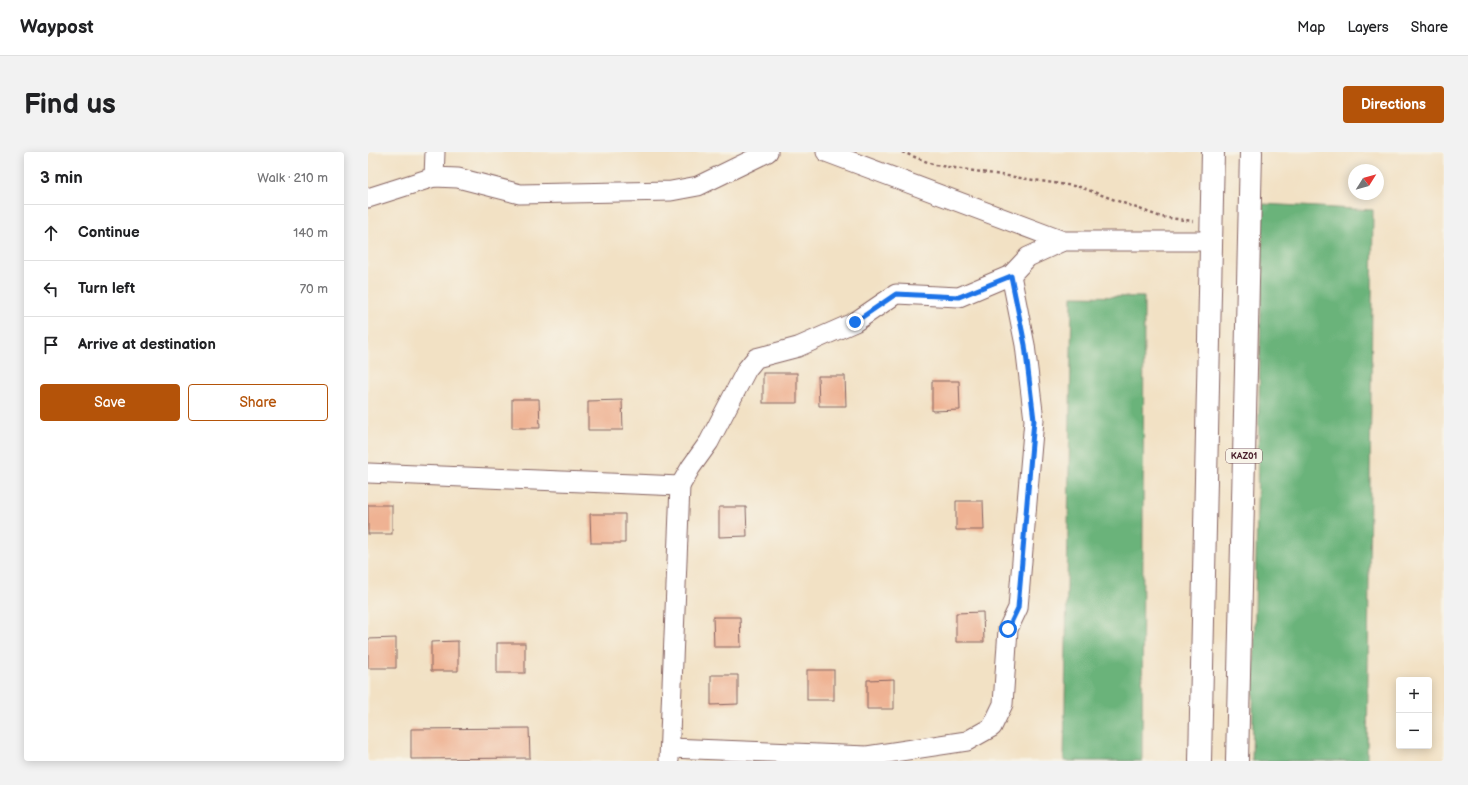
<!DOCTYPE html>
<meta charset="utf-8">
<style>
:root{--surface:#fff;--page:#f2f2f2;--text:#202124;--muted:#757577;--line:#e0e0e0;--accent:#b45309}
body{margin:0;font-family:"Balsamiq Sans",sans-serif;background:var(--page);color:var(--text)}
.controls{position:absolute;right:12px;bottom:12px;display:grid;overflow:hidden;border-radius:4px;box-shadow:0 2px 10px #0003}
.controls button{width:36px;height:36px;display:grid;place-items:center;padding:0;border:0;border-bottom:1px solid var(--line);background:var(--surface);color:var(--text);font:20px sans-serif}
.compass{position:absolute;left:980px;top:12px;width:36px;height:36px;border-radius:50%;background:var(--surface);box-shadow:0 2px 10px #0003;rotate:53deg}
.stop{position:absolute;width:12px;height:12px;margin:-9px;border:3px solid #1a73e8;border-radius:50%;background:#fff}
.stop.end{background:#1a73e8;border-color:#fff;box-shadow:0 1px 4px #0008}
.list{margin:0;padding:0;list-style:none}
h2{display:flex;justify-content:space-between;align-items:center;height:52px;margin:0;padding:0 16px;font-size:17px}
h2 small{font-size:13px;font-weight:400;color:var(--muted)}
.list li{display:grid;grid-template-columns:26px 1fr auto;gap:12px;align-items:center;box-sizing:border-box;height:56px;padding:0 16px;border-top:1px solid var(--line)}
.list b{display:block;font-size:15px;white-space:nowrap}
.list em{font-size:13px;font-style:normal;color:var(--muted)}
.actions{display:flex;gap:8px;padding:12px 16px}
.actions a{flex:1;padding:9px 0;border:1px solid var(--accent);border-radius:4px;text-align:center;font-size:14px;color:var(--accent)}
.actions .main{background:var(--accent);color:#fff}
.icon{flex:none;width:22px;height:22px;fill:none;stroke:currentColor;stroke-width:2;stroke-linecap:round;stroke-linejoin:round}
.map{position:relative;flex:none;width:1076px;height:609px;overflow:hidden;border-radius:4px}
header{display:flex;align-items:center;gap:24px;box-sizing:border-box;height:56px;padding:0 20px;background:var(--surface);border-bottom:1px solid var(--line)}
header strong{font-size:19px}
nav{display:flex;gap:22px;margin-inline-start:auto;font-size:14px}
.intro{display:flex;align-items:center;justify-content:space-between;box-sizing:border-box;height:96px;padding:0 24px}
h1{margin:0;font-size:28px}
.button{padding:10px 18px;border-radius:4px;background:var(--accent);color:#fff;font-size:14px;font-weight:700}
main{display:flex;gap:24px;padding:0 24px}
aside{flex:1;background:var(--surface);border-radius:4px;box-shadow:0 2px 10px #0003}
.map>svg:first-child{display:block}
.forest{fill:#6ab37a;stroke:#5a6952}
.building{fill:#efb293}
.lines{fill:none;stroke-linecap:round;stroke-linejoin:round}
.minor-casing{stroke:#856361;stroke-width:21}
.highway-casing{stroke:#856361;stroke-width:24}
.path{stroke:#856361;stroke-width:2.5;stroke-dasharray:3 3;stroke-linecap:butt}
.minor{stroke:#fff;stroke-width:19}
.highway{stroke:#fff;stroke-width:22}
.route{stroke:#1a73e8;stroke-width:5}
.labels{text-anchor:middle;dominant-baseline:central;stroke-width:4;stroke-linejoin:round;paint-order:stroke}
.shield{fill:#f7f3e8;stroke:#7e5f64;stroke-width:1}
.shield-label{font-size:9px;font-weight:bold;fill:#4a1f2b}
</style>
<header>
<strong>Waypost</strong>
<nav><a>Map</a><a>Layers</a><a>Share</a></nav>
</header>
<div class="intro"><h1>Find us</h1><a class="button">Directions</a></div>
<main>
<aside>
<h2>3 min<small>Walk · 210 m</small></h2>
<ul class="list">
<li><svg class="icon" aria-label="ahead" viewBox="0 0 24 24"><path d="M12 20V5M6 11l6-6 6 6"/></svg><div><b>Continue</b></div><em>140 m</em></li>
<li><svg class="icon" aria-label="left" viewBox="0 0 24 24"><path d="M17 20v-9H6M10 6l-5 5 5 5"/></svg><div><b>Turn left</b></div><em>70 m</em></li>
<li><svg class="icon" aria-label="arrive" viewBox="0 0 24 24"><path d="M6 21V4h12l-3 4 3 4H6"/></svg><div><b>Arrive at destination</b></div></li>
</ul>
<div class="actions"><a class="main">Save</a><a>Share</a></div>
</aside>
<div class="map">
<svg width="1076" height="609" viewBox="0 0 1076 609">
<rect width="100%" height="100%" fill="#f7f3e8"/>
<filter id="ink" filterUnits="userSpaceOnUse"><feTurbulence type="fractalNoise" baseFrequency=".025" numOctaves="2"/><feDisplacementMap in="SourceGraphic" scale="8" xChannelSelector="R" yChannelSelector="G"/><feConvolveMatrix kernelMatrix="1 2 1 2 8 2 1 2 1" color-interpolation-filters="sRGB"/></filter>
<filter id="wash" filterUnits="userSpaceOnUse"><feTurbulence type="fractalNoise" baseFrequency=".012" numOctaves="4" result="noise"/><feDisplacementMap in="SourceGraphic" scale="16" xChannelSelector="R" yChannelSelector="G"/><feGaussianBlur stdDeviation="0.9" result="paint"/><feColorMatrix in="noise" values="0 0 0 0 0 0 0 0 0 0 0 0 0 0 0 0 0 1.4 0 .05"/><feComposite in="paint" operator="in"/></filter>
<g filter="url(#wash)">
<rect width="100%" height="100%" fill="#f2e1c4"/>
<g class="forest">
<polygon points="895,52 1005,58 999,609 884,609"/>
<polygon points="704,144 776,145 774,609 696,609"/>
</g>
<g id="blocks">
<g class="building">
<rect x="395" y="221" width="34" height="30"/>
<polygon points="450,224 477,224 478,254 451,254"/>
<polygon points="564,229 591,229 592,258 564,259"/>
<polygon points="144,247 171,247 172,276 144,276"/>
<polygon points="254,248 255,278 220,278 220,249"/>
<polygon points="588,349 615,349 616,378 588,378"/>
<rect x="0" y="353" width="24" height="29"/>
<polygon points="351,355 378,355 379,384 351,385"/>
<polygon points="222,362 257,362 257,391 223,391"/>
<polygon points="615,460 616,490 588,490 588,461"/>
<polygon points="345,465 372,465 373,495 346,495"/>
<polygon points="28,486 28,516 0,516 0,487"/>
<polygon points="90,489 90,519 63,519 63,490"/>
<rect x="129" y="491" width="28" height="30"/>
<rect x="439" y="518" width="27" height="30"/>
<polygon points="343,523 370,523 370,552 343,553"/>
<polygon points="526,527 526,557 499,557 499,528"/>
<polygon points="161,576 162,606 43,607 43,577"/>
</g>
</g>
</g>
<g filter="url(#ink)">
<use href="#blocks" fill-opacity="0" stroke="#856361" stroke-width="1"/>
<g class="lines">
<defs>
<g id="minor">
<polyline points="458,0 695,89 843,89"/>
<polyline points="66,25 67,0"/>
<polyline points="0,46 66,25 90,26 152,42 303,39 330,34 400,0"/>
<polyline points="0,321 312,334 323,315 341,290 379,217 388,206 430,195 487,170 528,142 591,145 643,123 660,105 695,89"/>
<polyline points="302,596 499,604 599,589 624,575 635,552 640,477 650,456 666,268 657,193 643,123"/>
<polyline points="301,608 312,334"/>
</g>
<g id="highway">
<polyline points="832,609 845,0"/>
<polyline points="869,609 883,0"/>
</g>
</defs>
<use href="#minor" class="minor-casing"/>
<use href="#highway" class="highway-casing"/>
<polyline class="path" points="534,0 567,13 712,35 793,65 825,69"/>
<use href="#minor" class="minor"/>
<use href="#highway" class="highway"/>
</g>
</g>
<g class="lines" filter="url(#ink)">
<polyline class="route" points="487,170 528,142 591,145 643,124 657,193 666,268 650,456 640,477"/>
</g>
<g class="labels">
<rect class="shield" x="858" y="297" width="36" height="14" rx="3"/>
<g class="shield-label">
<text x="876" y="304">KАZ01</text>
</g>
</g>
</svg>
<div class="controls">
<button>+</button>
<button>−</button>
</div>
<svg class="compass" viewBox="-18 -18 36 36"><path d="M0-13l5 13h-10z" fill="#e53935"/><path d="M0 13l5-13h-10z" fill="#757577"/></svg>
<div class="stop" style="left:640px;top:477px"></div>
<div class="stop end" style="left:487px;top:170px"></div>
</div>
</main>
